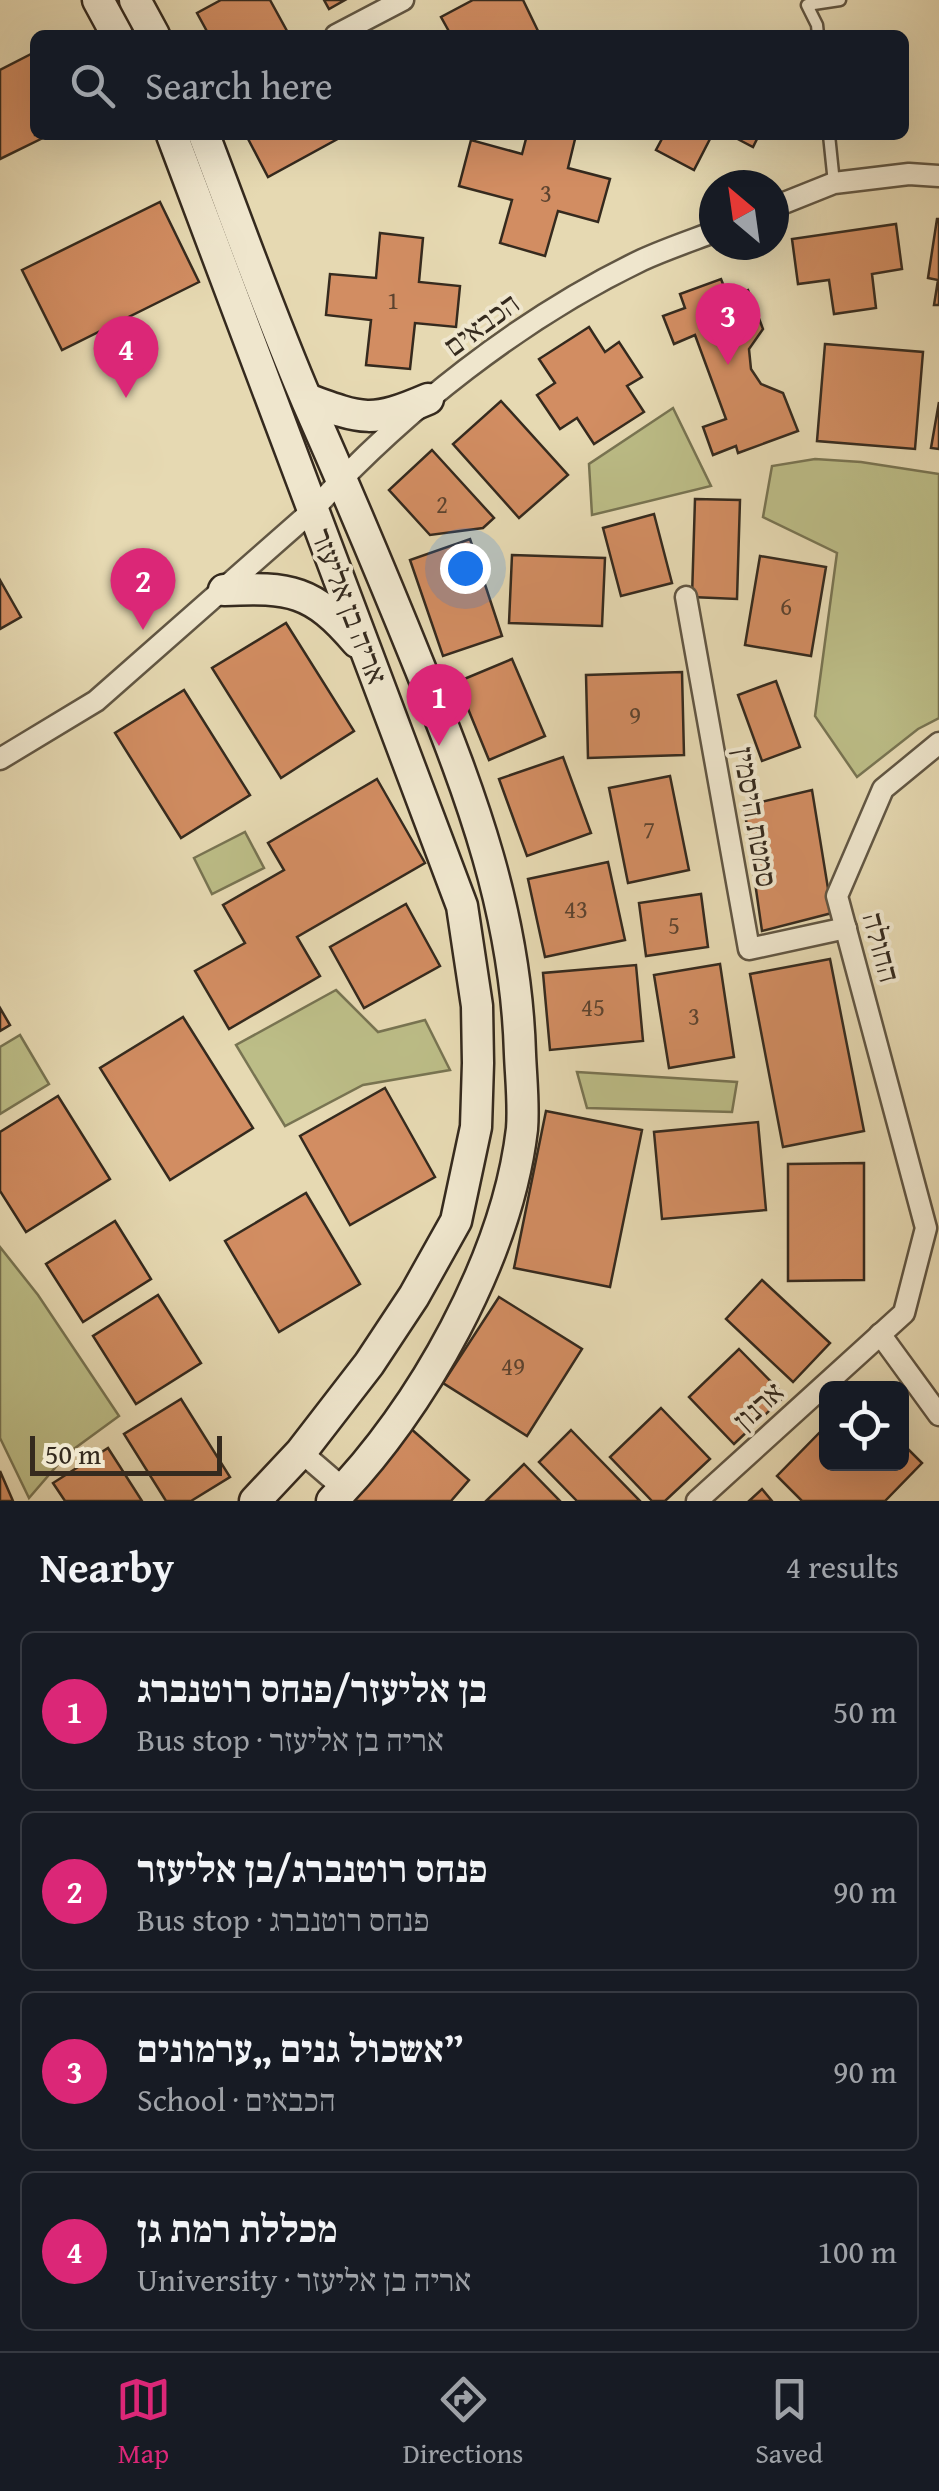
<!DOCTYPE html>
<meta charset="utf-8">
<style>
:root{--surface:#171b24;--page:#242831;--text:#f1f3f6;--muted:#9ea1a6;--line:#363941;--accent:#db2777}
body{margin:0;font-family:"Gentium Book Plus","Frank Ruhl Libre",serif;background:var(--page);color:var(--text)}
.controls{position:absolute;right:30px;bottom:30px;display:grid;overflow:hidden;border-radius:15px;box-shadow:0 10px 40px #0002}
.controls button{width:90px;height:90px;display:grid;place-items:center;padding:0;border:0;border-bottom:2px solid var(--line);background:var(--surface);color:var(--text);font:50px sans-serif}
.compass{position:absolute;left:699px;top:170px;width:90px;height:90px;border-radius:50%;background:var(--surface);box-shadow:0 10px 40px #0002;rotate:331deg}
.scale{position:absolute;left:30px;bottom:25px;width:192px;box-sizing:border-box;padding-left:10px;border:5px solid #352a1e;border-top:0;font-size:28px;line-height:35px;white-space:nowrap;color:#352a1e;-webkit-text-stroke:8px #efe6cd;paint-order:stroke}
.you{position:absolute;left:465px;top:568px;width:35px;height:35px;margin:-25px;border:8px solid #fff;border-radius:50%;background:#1a73e8;box-shadow:0 0 0 15px #1a73e833}
.badge{display:grid;place-items:center;width:65px;height:65px;border-radius:50%;background:var(--accent);color:#fff;font-size:32px;font-weight:700}
.pin{position:absolute;translate:-50% -82px;filter:drop-shadow(0 2px 5px #0008)}
.pin::after{content:'';position:absolute;top:52px;width:35px;height:30px;background:inherit;clip-path:polygon(0 0,100% 0,50% 100%)}
.list{margin:0;padding:0;list-style:none}
h2{display:flex;justify-content:space-between;align-items:center;height:130px;margin:0;padding:0 40px;font-size:42px}
h2 small{font-size:32px;font-weight:400;color:var(--muted)}
.list li{display:grid;grid-template-columns:65px 1fr auto;gap:30px;align-items:center;box-sizing:border-box;height:160px;margin:0 20px 20px;padding:0 20px;border:2px solid var(--line);border-radius:15px}
.list b{display:block;font-size:38px;white-space:nowrap}
.list p{margin:0;font-size:32px;white-space:nowrap;color:var(--muted)}
.list em{font-size:32px;font-style:normal;color:var(--muted)}
.icon{flex:none;width:55px;height:55px;fill:none;stroke:currentColor;stroke-width:2;stroke-linecap:round;stroke-linejoin:round}
.map{position:relative;flex:none;width:939px;height:1501px;overflow:hidden}
.search{position:absolute;background:var(--surface);box-shadow:0 10px 40px #0002;left:30px;right:30px;top:30px;height:110px;display:flex;align-items:center;gap:25px;box-sizing:border-box;padding:0 35px;border-radius:15px;color:var(--muted);font-size:38px}
.sheet{height:850px;background:var(--surface)}
nav{display:flex;justify-content:space-around;align-items:center;box-sizing:border-box;height:140px;border-top:2px solid var(--line);background:var(--surface);font-size:28px;color:var(--muted)}
nav a{display:grid;justify-items:center;gap:5px}
nav .on{color:var(--accent)}
.map>svg:first-child{display:block}
.green{fill:#bcbd87;stroke:#787452;stroke-width:2.5}
.building{fill:#d28d62;stroke:#352a1e;stroke-width:2.5}
.lines{fill:none;stroke-linecap:round;stroke-linejoin:round}
.lane-casing{stroke:#615643;stroke-width:15}
.street-casing{stroke:#615643;stroke-width:25}
.secondary-casing{stroke:#352a1e;stroke-width:35}
.lane{stroke:#efe6cd;stroke-width:10}
.street{stroke:#efe6cd;stroke-width:20}
.secondary{stroke:#efe6cd;stroke-width:30}
.labels{text-anchor:middle;dominant-baseline:central;stroke-width:8;stroke-linejoin:round;paint-order:stroke}
.number-label{font-size:25px;fill:#5c432f}
.street-label{font-size:30px;fill:#352a1e;stroke:#efe6cd}
</style>
<div class="map">
<svg width="939" height="1501" viewBox="0 0 939 1501">
<rect width="100%" height="100%" fill="#e6d9b2"/>
<filter id="stains"><feTurbulence type="fractalNoise" baseFrequency=".002" numOctaves="4"/><feColorMatrix values="0 0 0 0 .2 0 0 0 0 .09 0 0 0 0 .02 0 0 0 .5 -.17"/></filter>
<radialGradient id="worn" r=".72"><stop offset=".6" stop-color="#630" stop-opacity="0"/><stop offset="1" stop-color="#630" stop-opacity=".3"/></radialGradient>
<g class="green">
<polygon points="673,408 711,486 592,515 589,464"/>
<polygon points="815,459 861,462 939,474 939,718 918,729 857,777 815,716 837,553 763,517 772,466"/>
<polygon points="245,832 264,868 212,894 194,858"/>
<polygon points="336,990 378,1032 425,1020 450,1070 363,1085 285,1126 236,1045"/>
<polygon points="20,1035 49,1084 0,1114 0,1047"/>
<polygon points="577,1072 737,1082 732,1112 587,1108"/>
<polygon points="0,1247 38,1295 119,1416 67,1454 29,1498 0,1438"/>
</g>
<g class="building">
<polygon points="221,0 270,0 287,31 279,35 209,35 197,13"/>
<polygon points="324,0 345,0 329,9"/>
<polygon points="473,0 523,0 539,33 451,35 441,17"/>
<polygon points="35,52 35,135 49,135 0,159 0,70"/>
<polygon points="246,135 343,135 343,136 268,177"/>
<polygon points="527,135 576,135 568,168 610,179 598,222 558,211 545,256 500,243 512,200 459,186 471,140 522,154"/>
<polygon points="664,135 712,135 694,170 656,150"/>
<polygon points="730,135 759,135 753,147"/>
<polygon points="160,202 199,282 62,350 22,270"/>
<polygon points="937,219 939,219 939,305 934,305 938,280 928,278"/>
<polygon points="896,224 902,269 872,274 876,308 834,314 829,280 798,284 792,239"/>
<polygon points="380,233 423,238 419,282 460,286 456,327 415,323 410,369 366,365 371,320 326,315 330,274 376,278"/>
<polygon points="721,279 728,297 748,290 763,329 749,349 751,369 761,384 783,393 798,431 738,453 736,446 713,455 703,427 726,419 695,335 674,344 663,316 685,308 680,294"/>
<polygon points="589,327 605,352 619,342 642,377 627,386 644,412 594,444 577,418 560,429 537,395 555,383 539,359"/>
<polygon points="825,344 923,352 915,449 817,441"/>
<polygon points="501,401 568,475 519,518 453,444"/>
<polygon points="939,402 939,449 931,448"/>
<polygon points="432,450 494,518 483,528 430,535 389,490"/>
<polygon points="695,499 740,500 737,599 692,597"/>
<polygon points="654,514 672,583 621,596 603,528"/>
<polygon points="470,539 502,636 443,656 410,560"/>
<polygon points="512,555 605,558 602,626 509,623"/>
<polygon points="760,556 826,567 811,656 745,645"/>
<polygon points="0,580 21,617 0,629"/>
<polygon points="286,623 354,731 281,778 212,668"/>
<polygon points="512,659 545,736 489,760 457,682"/>
<polygon points="682,672 684,755 588,758 586,675"/>
<polygon points="776,681 800,747 762,761 738,695"/>
<polygon points="184,690 250,795 181,838 115,733"/>
<polygon points="563,757 591,833 527,856 499,779"/>
<polygon points="670,776 689,870 628,883 609,788"/>
<polygon points="377,779 425,863 297,937 320,976 229,1029 195,971 245,943 223,905 284,870 268,843"/>
<polygon points="812,790 832,913 762,931 744,806"/>
<polygon points="608,862 625,940 545,957 528,879"/>
<polygon points="701,894 708,947 646,956 639,903"/>
<polygon points="406,904 440,966 364,1008 330,947"/>
<polygon points="830,959 864,1131 783,1147 750,974"/>
<polygon points="720,964 734,1057 669,1068 654,975"/>
<polygon points="636,965 643,1041 550,1050 543,973"/>
<polygon points="0,1008 10,1025 0,1031"/>
<polygon points="183,1017 253,1128 170,1180 100,1068"/>
<polygon points="385,1088 435,1177 350,1225 300,1136"/>
<polygon points="58,1096 110,1179 26,1232 0,1191 0,1132"/>
<polygon points="546,1111 642,1130 610,1287 514,1268"/>
<polygon points="758,1122 766,1210 662,1219 654,1132"/>
<polygon points="864,1163 864,1280 788,1281 788,1164"/>
<polygon points="306,1193 360,1284 279,1332 225,1241"/>
<polygon points="115,1221 151,1279 83,1322 46,1264"/>
<polygon points="762,1280 830,1343 793,1382 726,1319"/>
<polygon points="158,1295 201,1363 136,1404 93,1336"/>
<polygon points="499,1297 582,1349 527,1436 443,1383"/>
<polygon points="739,1349 785,1396 734,1444 689,1397"/>
<polygon points="181,1399 230,1477 191,1501 166,1501 124,1434"/>
<polygon points="661,1408 710,1459 665,1501 652,1501 610,1457"/>
<polygon points="826,1426 826,1464 902,1464 902,1443 922,1463 885,1501 802,1501 777,1476"/>
<polygon points="409,1427 469,1480 451,1501 344,1501"/>
<polygon points="571,1430 640,1501 577,1501 539,1462"/>
<polygon points="108,1448 142,1501 65,1501 53,1483"/>
<polygon points="524,1464 560,1501 486,1501"/>
<polygon points="0,1471 13,1501 0,1501"/>
<polygon points="762,1489 772,1501 749,1501"/>
</g>
<g class="lines">
<defs>
<g id="lane">
<polyline points="818,35 817,25 807,5 840,0"/>
<polyline points="829,135 834,183"/>
</g>
<g id="street">
<polyline points="336,35 403,0"/>
<polyline points="774,207 834,183 909,174 939,176"/>
<polyline points="686,597 749,949 846,928"/>
<path d="M0,759l96,-58 217,-191c90,-99 208,-192 329,-250 24,-11 48,-19 72,-28"/>
<polyline points="880,1334 939,1415"/>
<polyline points="301,1452 344,1489"/>
<polyline points="697,1501 904,1313 926,1228 837,896 883,789 939,743"/>
</g>
<g id="secondary">
<polyline points="98,0 117,35"/>
<polyline points="135,0 154,35"/>
<polyline points="172,135 462,906 477,1006 478,1063 476,1127 456,1221 414,1296 369,1364 301,1452 255,1501"/>
<path d="M204,135c34,89 66,180 104,268 39,88 76,176 112,265 52,129 96,245 100,386 1,24 4,51 2,75 -15,128 -100,281 -190,372"/>
<path d="M307,399c56,21 65,24 121,0"/>
<path d="M224,590c66,-3 89,0 133,52"/>
</g>
</defs>
<use href="#lane" class="lane-casing"/>
<use href="#street" class="street-casing"/>
<use href="#secondary" class="secondary-casing"/>
<use href="#lane" class="lane"/>
<use href="#street" class="street"/>
<use href="#secondary" class="secondary"/>
</g>
<g class="labels">
<g class="number-label">
<text x="546" y="193">3</text>
<text x="393" y="300">1</text>
<text x="442" y="504">2</text>
<text x="786" y="606">6</text>
<text x="635" y="715">9</text>
<text x="649" y="829">7</text>
<text x="576" y="909">43</text>
<text x="674" y="925">5</text>
<text x="593" y="1007">45</text>
<text x="694" y="1016">3</text>
<text x="513" y="1366">49</text>
</g>
<g class="street-label">
<text transform="translate(481 324) rotate(-36)">הכבאים</text>
<text transform="translate(350 606) rotate(69)">אריה בן אליעזר</text>
<text transform="translate(756 817) rotate(80)">סמטת היסמין</text>
<text transform="translate(882 947) rotate(75)">החולה</text>
<text transform="translate(758 1405) rotate(-42)">ארנון</text>
</g>
</g>
<rect width="100%" height="100%" filter="url(#stains)"/>
<rect width="100%" height="100%" fill="url(#worn)"/>
</svg>
<div class="controls">
<button><svg class="icon" aria-label="locate" viewBox="0 0 24 24"><circle cx="12" cy="12" r="6"/><path d="M12 2v4M12 18v4M2 12h4M18 12h4"/></svg></button>
</div>
<svg class="compass" viewBox="-18 -18 36 36"><path d="M0-13l5 13h-10z" fill="#e53935"/><path d="M0 13l5-13h-10z" fill="#9ea1a6"/></svg>
<div class="scale">50 m</div>
<div class="you"></div>
<div class="pin badge" style="left:439px;top:746px">1</div>
<div class="pin badge" style="left:143px;top:630px">2</div>
<div class="pin badge" style="left:728px;top:365px">3</div>
<div class="pin badge" style="left:126px;top:398px">4</div>
<div class="search"><svg class="icon" aria-label="search" viewBox="0 0 24 24"><circle cx="10" cy="10" r="6"/><path d="M15 15l6 6"/></svg>Search here</div>
</div>
<section class="sheet">
<h2>Nearby<small>4 results</small></h2>
<ul class="list">
<li><span class="badge">1</span><div><b>בן אליעזר/פנחס רוטנברג</b><p>Bus stop · אריה בן אליעזר</p></div><em>50 m</em></li>
<li><span class="badge">2</span><div><b>פנחס רוטנברג/בן אליעזר</b><p>Bus stop · פנחס רוטנברג</p></div><em>90 m</em></li>
<li><span class="badge">3</span><div><b>אשכול גנים „ערמונים”</b><p>School · הכבאים</p></div><em>90 m</em></li>
<li><span class="badge">4</span><div><b>מכללת רמת גן</b><p>University · אריה בן אליעזר</p></div><em>100 m</em></li>
</ul>
</section>
<nav>
<a class="on"><svg class="icon" aria-label="map" viewBox="0 0 24 24"><path d="M3 6l6-2 6 2 6-2v14l-6 2-6-2-6 2zM9 4v14M15 6v14"/></svg>Map</a>
<a><svg class="icon" aria-label="directions" viewBox="0 0 24 24"><path d="M12 3l9 9-9 9-9-9zM9 14v-3h6M13 9l2 2-2 2"/></svg>Directions</a>
<a><svg class="icon" aria-label="saved" viewBox="0 0 24 24"><path d="M7 4h10v16l-5-4-5 4z"/></svg>Saved</a>
</nav>
